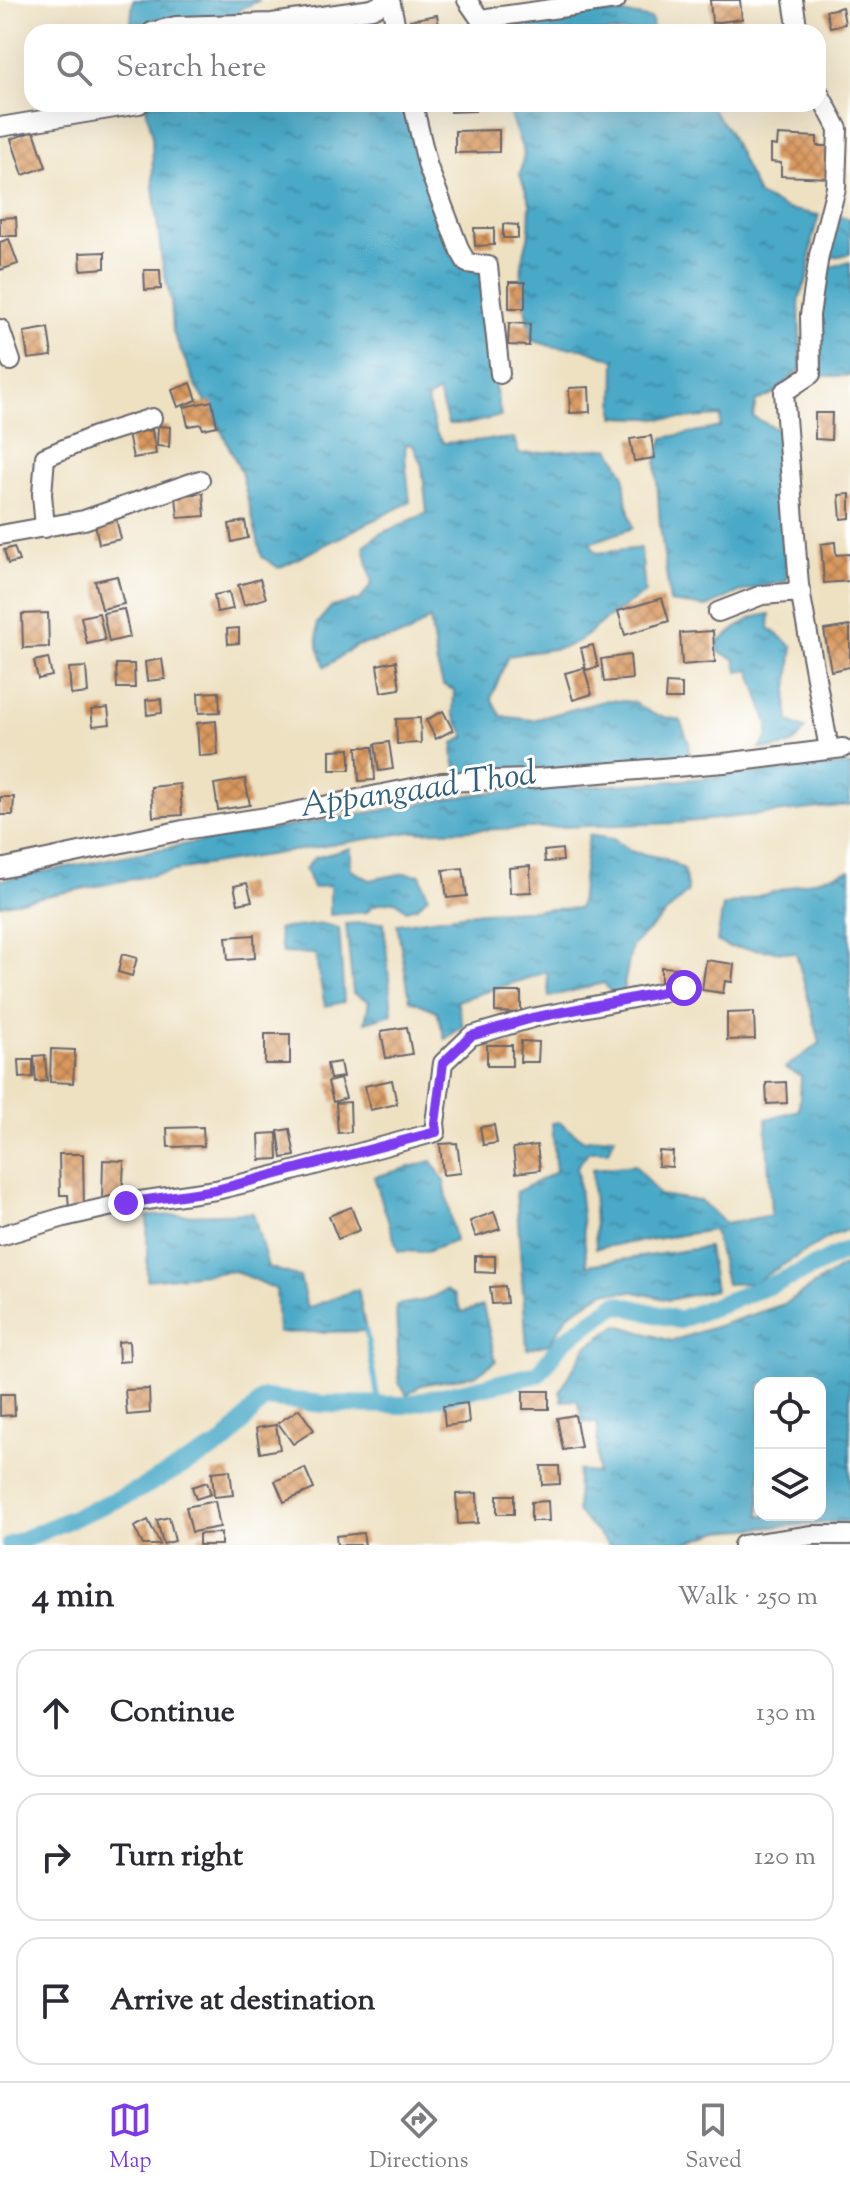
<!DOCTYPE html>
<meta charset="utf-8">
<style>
:root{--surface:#fff;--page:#f7f7f7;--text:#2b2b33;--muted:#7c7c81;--line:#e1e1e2;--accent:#7c3aed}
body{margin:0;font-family:"Sorts Mill Goudy",serif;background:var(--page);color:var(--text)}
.controls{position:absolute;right:24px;bottom:24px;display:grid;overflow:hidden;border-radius:16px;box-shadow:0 8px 32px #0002}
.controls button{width:72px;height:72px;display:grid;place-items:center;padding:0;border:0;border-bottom:2px solid var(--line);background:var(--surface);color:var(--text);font:40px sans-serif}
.stop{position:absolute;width:24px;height:24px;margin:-18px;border:6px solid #7c3aed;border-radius:50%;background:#fff}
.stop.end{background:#7c3aed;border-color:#fff;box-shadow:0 2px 8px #0008}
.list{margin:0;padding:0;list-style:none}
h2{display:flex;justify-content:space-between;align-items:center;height:104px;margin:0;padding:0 32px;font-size:34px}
h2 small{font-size:26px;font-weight:400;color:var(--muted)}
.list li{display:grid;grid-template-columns:52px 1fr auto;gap:24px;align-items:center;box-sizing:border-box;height:128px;margin:0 16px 16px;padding:0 16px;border:2px solid var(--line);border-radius:24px}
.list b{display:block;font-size:30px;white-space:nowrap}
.list em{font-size:26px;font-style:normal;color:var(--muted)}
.icon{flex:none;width:44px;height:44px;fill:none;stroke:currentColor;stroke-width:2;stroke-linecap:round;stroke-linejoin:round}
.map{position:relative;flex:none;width:850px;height:1545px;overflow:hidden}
.search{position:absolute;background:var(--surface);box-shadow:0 8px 32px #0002;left:24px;right:24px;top:24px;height:88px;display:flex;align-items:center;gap:20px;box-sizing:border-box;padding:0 28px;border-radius:24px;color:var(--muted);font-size:30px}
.sheet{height:536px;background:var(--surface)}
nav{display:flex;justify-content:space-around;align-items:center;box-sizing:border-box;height:112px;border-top:2px solid var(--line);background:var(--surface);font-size:22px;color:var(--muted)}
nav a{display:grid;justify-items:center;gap:4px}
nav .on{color:var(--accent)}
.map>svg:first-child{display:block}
.water{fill:url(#water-ripples);stroke:#356681;stroke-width:2;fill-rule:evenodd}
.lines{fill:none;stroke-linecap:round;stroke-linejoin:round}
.stream{stroke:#48a9c7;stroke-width:5}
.canal{stroke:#48a9c7;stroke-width:18}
.building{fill:url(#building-cross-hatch)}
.minor-casing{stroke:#69656a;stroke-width:22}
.minor{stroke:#fff;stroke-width:18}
.route{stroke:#7c3aed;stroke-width:10}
.labels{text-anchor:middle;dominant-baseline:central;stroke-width:6;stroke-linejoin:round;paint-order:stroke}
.water-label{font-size:34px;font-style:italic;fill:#335f7a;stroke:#fff}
</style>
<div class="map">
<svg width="850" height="1545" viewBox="0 0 850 1545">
<defs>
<pattern id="water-ripples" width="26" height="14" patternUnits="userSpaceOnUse" patternTransform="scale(2)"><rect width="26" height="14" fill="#48a9c7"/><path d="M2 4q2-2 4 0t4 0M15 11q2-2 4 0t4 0" fill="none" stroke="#3c89a3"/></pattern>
<pattern id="building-cross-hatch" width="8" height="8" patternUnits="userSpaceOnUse" patternTransform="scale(2)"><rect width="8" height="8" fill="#da995e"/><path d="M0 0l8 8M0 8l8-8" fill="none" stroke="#b07c4f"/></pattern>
</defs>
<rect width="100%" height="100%" fill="#fff"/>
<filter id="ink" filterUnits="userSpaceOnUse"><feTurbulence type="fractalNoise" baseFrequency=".0125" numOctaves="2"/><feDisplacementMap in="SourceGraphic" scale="16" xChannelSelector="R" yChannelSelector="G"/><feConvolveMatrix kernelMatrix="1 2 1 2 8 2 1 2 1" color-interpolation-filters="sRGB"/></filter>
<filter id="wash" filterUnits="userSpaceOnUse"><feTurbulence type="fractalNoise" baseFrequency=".006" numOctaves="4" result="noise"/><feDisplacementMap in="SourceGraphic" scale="32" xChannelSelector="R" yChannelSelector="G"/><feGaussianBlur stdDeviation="1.8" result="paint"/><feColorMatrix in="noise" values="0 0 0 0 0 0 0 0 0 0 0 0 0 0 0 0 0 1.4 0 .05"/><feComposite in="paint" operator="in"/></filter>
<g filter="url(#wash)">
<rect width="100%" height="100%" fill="#eee1c2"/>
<g class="water">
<polygon points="133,0 260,0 243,8 233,17 173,32 130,32"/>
<polygon points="591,13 628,14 652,19 653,32 483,32 481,30"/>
<polygon points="145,104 410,104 430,188 481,272 489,304 495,387 501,416 467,424 448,424 438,392 427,400 436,432 444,443 514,438 519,454 610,448 624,474 626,499 633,528 590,543 597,553 641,548 645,593 603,621 582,639 565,647 508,656 491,698 501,716 533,720 607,700 633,702 655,715 680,720 689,743 689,755 459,779 453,755 454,743 466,737 453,713 454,690 443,685 437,665 430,619 408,634 356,646 325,667 318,646 317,623 331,607 360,600 372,583 364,546 379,534 427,513 422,466 413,445 406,444 405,456 410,502 279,568 262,557 241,472 212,411 196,386 173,332 171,301 162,262 153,186 152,133"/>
<polygon points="514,104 708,104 728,130 758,195 787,209 819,215 812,240 808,277 799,299 801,369 771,395 756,401 753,417 778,430 787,581 739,592 707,607 670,602 660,526 656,463 663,438 720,427 721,416 677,419 614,417 615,360 582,348 554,347 531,340 521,286 522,262 529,234 530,203 520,175 524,153 510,116"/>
<polygon points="842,216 850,219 850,254 829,258 832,223"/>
<polygon points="850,262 850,376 822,376 817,312 820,293 830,267"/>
<path d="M770,614l-1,14 24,19 -6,52 2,23 16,7c-10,19 -25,20 -45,20l8,-12v-13l-18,-54 -12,2 -3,-13 -16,-7 -1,-10c20,-13 26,-25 52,-28z"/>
<polygon points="850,765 850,805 678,823 411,832 199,866 0,905 0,880 176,846 482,793 661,782"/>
<polygon points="589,835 613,839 633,852 664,858 684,869 688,892 632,946 622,995 612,994 604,983 549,997 547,972 457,1001 463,1026 445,1039 437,1011 410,1000 397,924 482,912 579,908"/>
<path d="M351,848v22l19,10 35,-7 15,2 8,21 -11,11 -11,3 -10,-9c-10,2 -23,1 -29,11l-37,3v-30l-17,3 -8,-19 9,-11z"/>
<polygon points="850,870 850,1229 831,1236 753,1283 726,1284 714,1230 596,1248 592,1169 635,1165 659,1195 701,1201 726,1224 771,1215 766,1119 799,1110 801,1076 785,1068 820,1043 796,953 728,947 717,941 723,906"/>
<polygon points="384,922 392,1014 365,1022 369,1001 353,993 346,924"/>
<polygon points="323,924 339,928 344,1002 325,1006 315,954 282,953 278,929"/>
<polygon points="559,1122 584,1140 615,1136 609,1151 589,1151 577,1167 587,1265 708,1247 715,1290 669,1300 635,1292 604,1292 568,1315 549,1344 527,1349 516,1192 556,1172 552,1123"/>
<polygon points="432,1161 444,1181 455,1241 426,1252 398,1251 374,1177"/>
<polygon points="253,1213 268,1267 300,1277 307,1308 358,1289 366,1331 278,1333 276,1289 235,1271 147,1280 147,1216"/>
<path d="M850,1265v256l-129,10 -42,14h-70l-32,-33 1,-42 19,4 1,-50 -15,-3 -6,-21 -15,1 -2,-10 26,-44 32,-22 54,16 112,-37 58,-37zM760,1383h60v132h-60z"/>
<polygon points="446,1290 454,1295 462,1312 483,1306 496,1361 476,1375 421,1385 407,1395 399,1383 396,1305 426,1300"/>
</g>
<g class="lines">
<polyline class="stream" points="366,1331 379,1405"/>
<polyline class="canal" points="10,1545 134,1492 224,1443 264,1398 324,1404 404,1405 538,1374 563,1341 617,1304 679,1320 791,1277 850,1249"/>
</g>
<g id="blocks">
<g class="building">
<polygon points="710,0 740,0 742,19 712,23"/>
<polygon points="842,7 845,24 830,27 826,11"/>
<polygon points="437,15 440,32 412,32 410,20"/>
<polygon points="450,104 475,104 475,111 450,112"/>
<polygon points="499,130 499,152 455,153 455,131"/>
<polygon points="34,131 46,167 23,175 11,139"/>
<polygon points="778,135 817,137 817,146 832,146 831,178 781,176 781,163 771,162 771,145 777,146"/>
<polygon points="16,217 17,236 0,236 0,218"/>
<polygon points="503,224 518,225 518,238 503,238"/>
<polygon points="474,228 494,228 494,245 475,246"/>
<polygon points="9,239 18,264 0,270 0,242"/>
<polygon points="105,252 105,268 81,270 80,253"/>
<polygon points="144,270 160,270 161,289 145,290"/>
<rect x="509" y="282" width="16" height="26"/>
<polygon points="509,323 530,324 529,346 508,345"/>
<polygon points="48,328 52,356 28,359 24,332"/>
<polygon points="191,383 197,400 178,407 172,390"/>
<polygon points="589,387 590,412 570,413 569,388"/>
<polygon points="212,401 217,426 203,429 201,424 188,426 184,407"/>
<polygon points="815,413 832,413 831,440 815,439"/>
<polygon points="158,426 170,427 169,447 157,446"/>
<polygon points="152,430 156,454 133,458 128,434"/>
<polygon points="651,436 655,458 634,461 630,439"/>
<polygon points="203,493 205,516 178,518 176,496"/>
<polygon points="850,494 850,518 841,519 839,495"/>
<polygon points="116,519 121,539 99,544 95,523"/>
<polygon points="245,521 248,538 232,542 229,524"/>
<polygon points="835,542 836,555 850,554 850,581 824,583 821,544"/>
<polygon points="14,547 19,561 8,564 4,550"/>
<polygon points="117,576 124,604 102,609 95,581"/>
<polygon points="260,579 266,598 244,605 238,585"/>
<polygon points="229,592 233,609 217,612 214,595"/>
<polygon points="662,598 669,621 625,635 618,611"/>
<polygon points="124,609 130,637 109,642 103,613"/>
<polygon points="48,613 49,647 23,648 22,614"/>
<polygon points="99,613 105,640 87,644 81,617"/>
<polygon points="850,626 850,667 831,671 824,630"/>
<polygon points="239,628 239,643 228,644 227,629"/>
<polygon points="713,631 715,662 682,665 680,633"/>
<polygon points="593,645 598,667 586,670 581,648"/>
<polygon points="630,655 632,679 604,682 601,659"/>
<polygon points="48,658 52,676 38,679 34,661"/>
<polygon points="162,659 165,679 147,681 145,662"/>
<polygon points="396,661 400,689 381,692 377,665"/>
<polygon points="116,664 134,664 135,688 117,688"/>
<polygon points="86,667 88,693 71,695 69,668"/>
<polygon points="584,668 592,694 573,700 565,673"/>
<polygon points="666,683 682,684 682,699 665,699"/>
<polygon points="219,692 220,712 199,713 198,693"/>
<polygon points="161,699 162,713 147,715 146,700"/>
<polygon points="108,708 110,724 93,726 91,710"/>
<polygon points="443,711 453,730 436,739 426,720"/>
<polygon points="420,718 421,743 397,744 396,719"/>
<polygon points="216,721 218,755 199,756 197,723"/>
<polygon points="389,742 393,769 379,771 375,744"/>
<polygon points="357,747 373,747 375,780 359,781"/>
<polygon points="350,749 350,770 330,770 330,750"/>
<polygon points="245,779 250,805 218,810 214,784"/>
<polygon points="180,784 182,815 153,817 151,787"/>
<polygon points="0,797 14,797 13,815 0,815"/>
<polygon points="562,849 563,861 545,862 544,851"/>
<polygon points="530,866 531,892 510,893 509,868"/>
<polygon points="463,868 467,896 447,898 443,870"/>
<polygon points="247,883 252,901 238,904 234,886"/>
<polygon points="254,935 255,958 228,960 226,937"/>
<polygon points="122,954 137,958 132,976 118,972"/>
<polygon points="706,960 734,964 732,982 725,981 723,993 702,990"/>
<polygon points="661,967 681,968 680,987 661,986"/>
<polygon points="495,992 521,992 521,1013 495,1012"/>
<polygon points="754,1012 755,1039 727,1040 727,1013"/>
<polygon points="407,1027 412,1054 386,1058 381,1031"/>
<rect x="265" y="1034" width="25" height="30"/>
<polygon points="521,1041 539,1042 538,1062 520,1062"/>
<rect x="487" y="1045" width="25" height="21"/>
<polygon points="51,1049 75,1050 73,1083 50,1082"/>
<polygon points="45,1055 47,1081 36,1082 34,1056"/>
<polygon points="19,1060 33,1060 33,1077 20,1078"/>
<polygon points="340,1062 343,1077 330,1079 327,1064"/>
<polygon points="340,1079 346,1098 333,1102 328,1082"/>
<polygon points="392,1080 397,1104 370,1110 365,1086"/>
<polygon points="786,1082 787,1103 767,1104 766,1083"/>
<polygon points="350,1102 351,1132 338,1133 336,1103"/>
<polygon points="494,1125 497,1143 483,1145 480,1127"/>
<polygon points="203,1127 204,1146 168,1147 167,1128"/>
<polygon points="290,1129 295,1156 282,1158 278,1131"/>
<polygon points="277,1133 278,1159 260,1160 259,1134"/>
<polygon points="457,1143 461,1173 443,1175 440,1144"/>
<polygon points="537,1145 540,1170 516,1173 513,1148"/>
<polygon points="659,1151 673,1152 672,1167 658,1166"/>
<polygon points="59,1154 83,1154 84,1211 69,1211 68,1195 60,1195"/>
<polygon points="103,1160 124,1161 122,1203 102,1203"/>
<polygon points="351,1207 360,1230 338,1239 329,1216"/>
<polygon points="494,1212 500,1229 476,1237 470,1221"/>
<polygon points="475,1256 495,1256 495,1273 475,1272"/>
<polygon points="505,1286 507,1303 492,1304 490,1287"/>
<polygon points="129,1341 130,1361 119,1362 118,1342"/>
<polygon points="149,1389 150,1413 127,1415 125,1390"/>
<rect x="523" y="1391" width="26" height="18"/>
<polygon points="0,1394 14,1394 15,1415 0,1416"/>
<polygon points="467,1403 469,1423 445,1426 443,1406"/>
<polygon points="299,1409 314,1430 293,1444 278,1423"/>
<polygon points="575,1415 581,1447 563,1450 557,1418"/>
<polygon points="276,1425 280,1449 260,1453 256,1428"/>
<polygon points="541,1466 559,1466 560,1484 542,1485"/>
<polygon points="305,1468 314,1489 284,1502 275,1481"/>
<polygon points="230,1470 233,1495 214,1497 212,1472"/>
<polygon points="207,1482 211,1494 196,1499 192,1487"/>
<polygon points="477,1493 478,1523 458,1524 456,1494"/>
<rect x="497" y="1495" width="17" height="19"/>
<polygon points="215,1501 220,1527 192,1532 186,1507"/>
<polygon points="548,1501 549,1521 531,1521 531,1502"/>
<polygon points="169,1517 175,1541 163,1544 157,1520"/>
<polygon points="148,1520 160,1544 159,1545 143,1545 134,1527"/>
<polygon points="221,1533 221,1545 199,1545 199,1534"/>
<polygon points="363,1533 365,1545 337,1545 336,1536"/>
</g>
</g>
</g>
<g filter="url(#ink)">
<use href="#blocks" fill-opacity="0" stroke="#69656a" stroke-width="2"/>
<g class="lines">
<defs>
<g id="minor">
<polyline points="390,0 397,32"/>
<polyline points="467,0 480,19 616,0"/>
<polyline points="793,0 798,32"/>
<polyline points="152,32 176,26 272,23 372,9 390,0"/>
<polyline points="818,91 838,129 836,188 819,255 810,315 811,374 784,392 799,585 829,749"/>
<polyline points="413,104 428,167 460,251 467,263 488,266 500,374"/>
<polyline points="0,127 139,104"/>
<polyline points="0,329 11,361"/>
<polyline points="45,528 42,494 45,457 95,436 152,418"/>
<polyline points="0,535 84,520 200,480"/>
<polyline points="718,612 762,595 801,592"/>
<polyline points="0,869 183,830 279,815 442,782 526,779 724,763 843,748"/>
<polyline points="0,1236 64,1217 126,1203 216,1190 282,1174 436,1132 435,1123 443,1063 471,1036 532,1018 684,988"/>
<polyline points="743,1545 813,1535 850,1535"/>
</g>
</defs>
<use href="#minor" class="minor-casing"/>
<use href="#minor" class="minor"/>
</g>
</g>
<g class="lines" filter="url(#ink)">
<polyline class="route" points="126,1203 216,1190 436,1132 435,1123 443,1063 471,1036 532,1018 684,988"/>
</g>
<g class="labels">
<g class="water-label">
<text transform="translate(418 791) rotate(-8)">Appangaad Thod</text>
</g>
</g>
</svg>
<div class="controls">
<button><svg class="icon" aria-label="locate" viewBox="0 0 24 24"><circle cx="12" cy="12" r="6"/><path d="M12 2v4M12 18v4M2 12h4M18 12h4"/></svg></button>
<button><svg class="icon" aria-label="layers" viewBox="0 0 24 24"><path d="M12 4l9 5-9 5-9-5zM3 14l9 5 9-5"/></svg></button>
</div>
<div class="stop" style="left:684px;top:988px"></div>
<div class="stop end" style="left:126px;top:1203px"></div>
<div class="search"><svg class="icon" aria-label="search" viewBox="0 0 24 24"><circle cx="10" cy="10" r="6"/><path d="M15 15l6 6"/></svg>Search here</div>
</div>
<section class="sheet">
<h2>4 min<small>Walk · 250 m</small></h2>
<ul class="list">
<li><svg class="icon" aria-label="ahead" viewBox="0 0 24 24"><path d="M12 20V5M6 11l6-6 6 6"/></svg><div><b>Continue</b></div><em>130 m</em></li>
<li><svg class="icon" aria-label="right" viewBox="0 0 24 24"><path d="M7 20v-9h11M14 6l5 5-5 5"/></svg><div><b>Turn right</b></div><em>120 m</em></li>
<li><svg class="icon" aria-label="arrive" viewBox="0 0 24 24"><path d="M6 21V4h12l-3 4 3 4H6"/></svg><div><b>Arrive at destination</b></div></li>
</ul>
</section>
<nav>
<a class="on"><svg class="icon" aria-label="map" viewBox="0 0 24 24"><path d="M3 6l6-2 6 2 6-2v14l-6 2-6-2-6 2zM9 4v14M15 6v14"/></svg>Map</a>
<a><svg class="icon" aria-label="directions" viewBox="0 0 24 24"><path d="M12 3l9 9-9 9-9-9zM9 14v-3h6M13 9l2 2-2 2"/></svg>Directions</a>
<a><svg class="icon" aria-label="saved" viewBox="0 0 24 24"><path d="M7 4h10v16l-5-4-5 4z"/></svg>Saved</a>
</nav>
